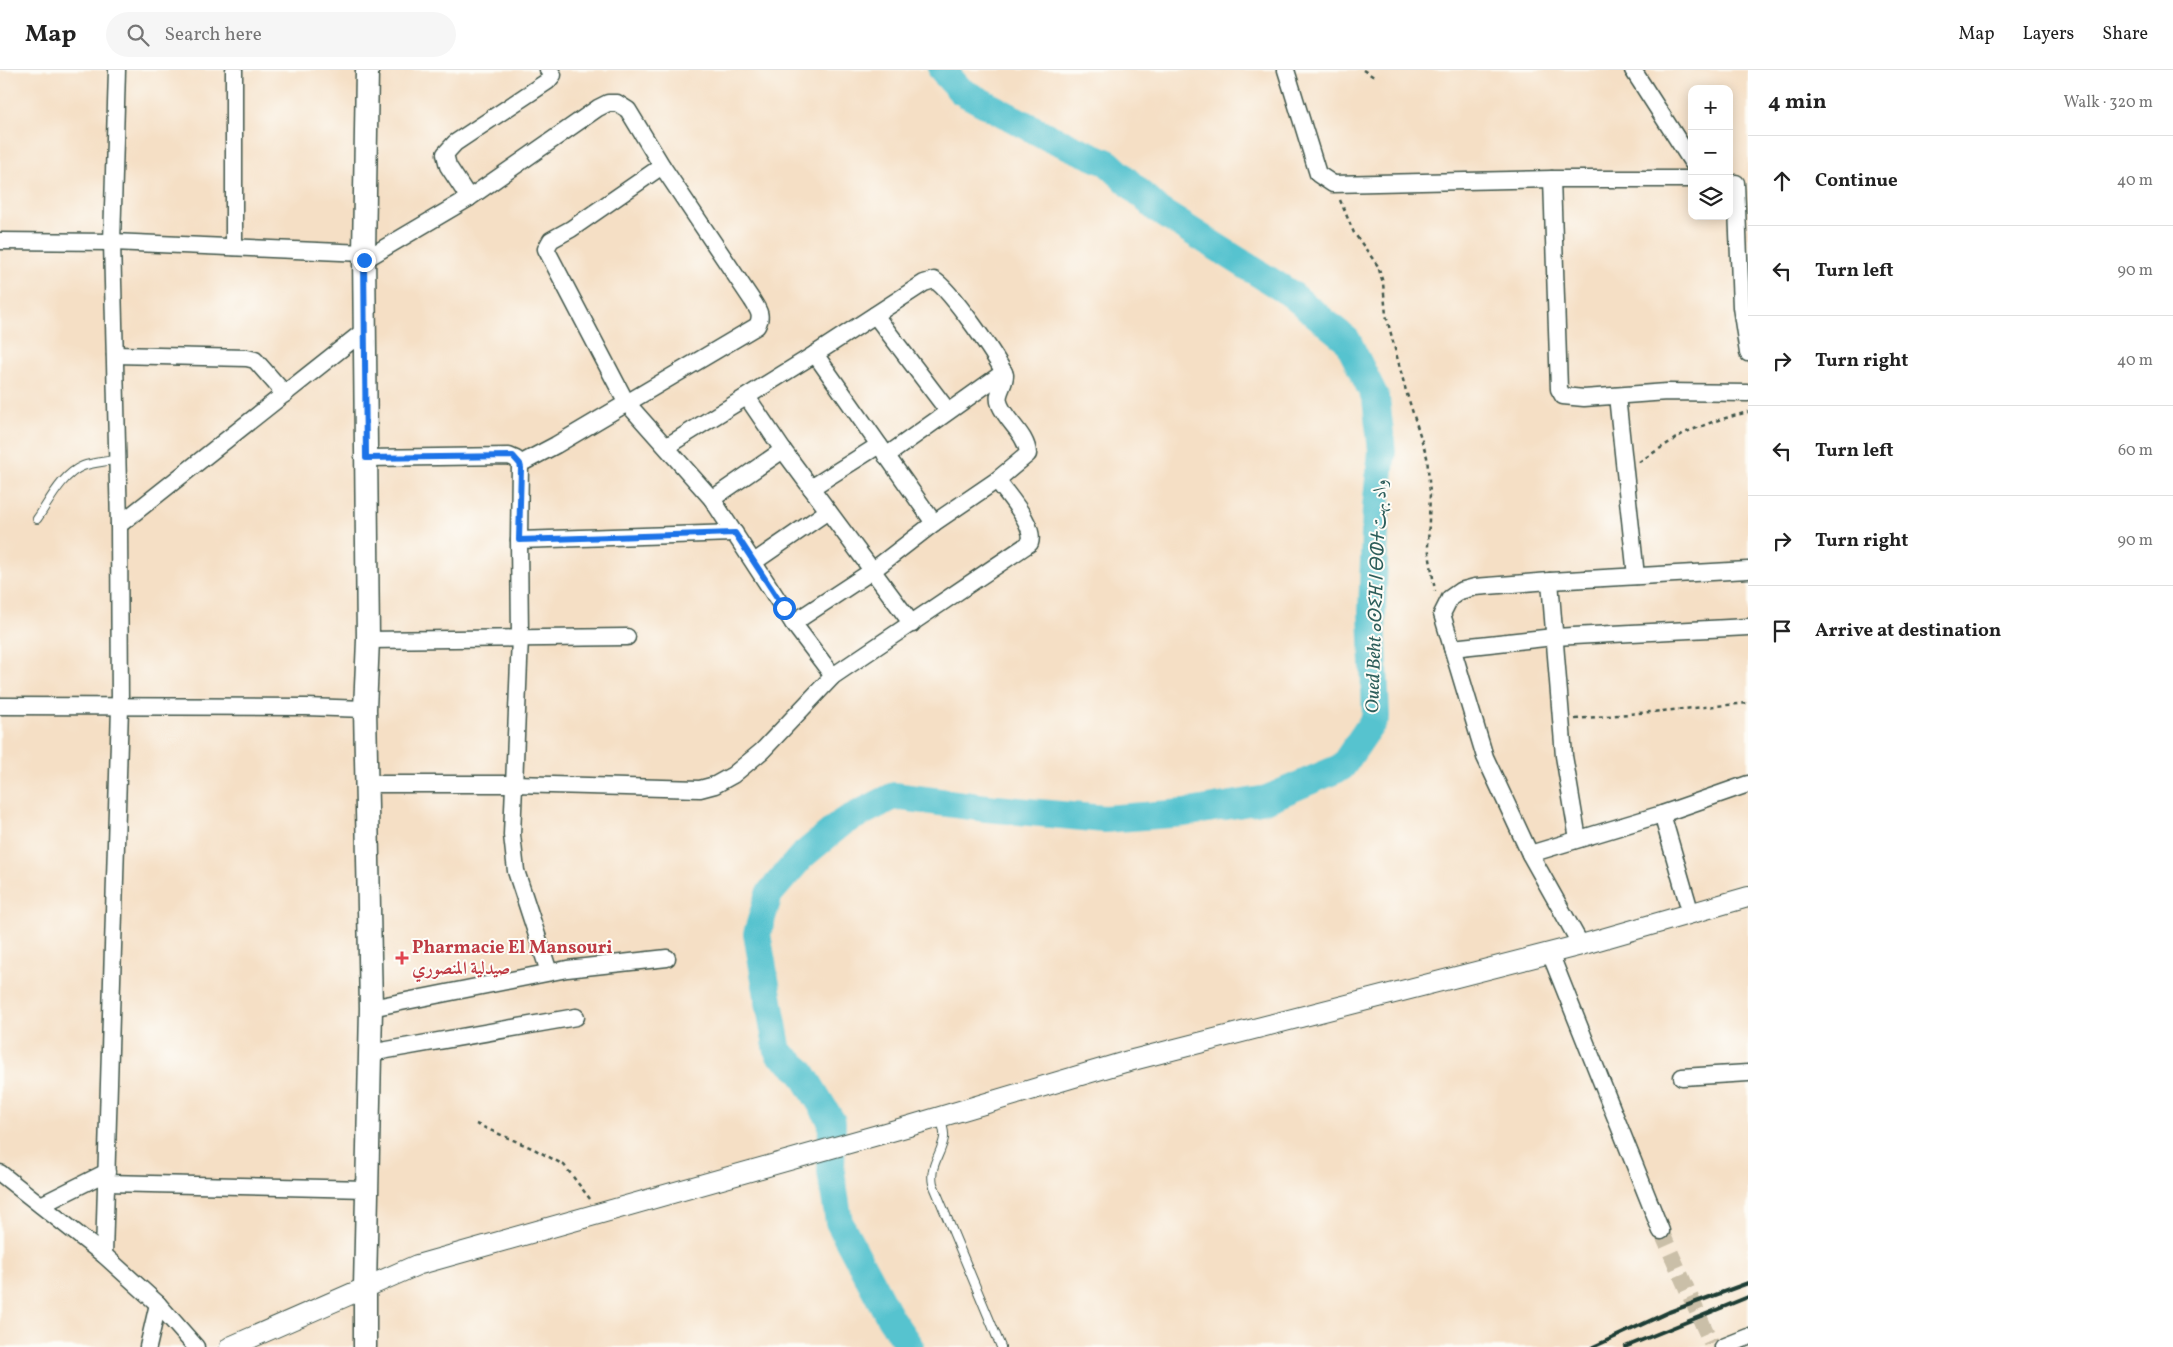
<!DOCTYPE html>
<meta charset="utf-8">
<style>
:root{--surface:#fff;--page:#f6f6f6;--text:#222;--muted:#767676;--line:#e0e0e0}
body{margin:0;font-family:Vollkorn,Amiri,"Noto Sans Tifinagh",serif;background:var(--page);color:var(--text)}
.controls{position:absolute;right:15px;top:15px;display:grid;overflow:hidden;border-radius:10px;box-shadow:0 2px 12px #0003}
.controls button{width:45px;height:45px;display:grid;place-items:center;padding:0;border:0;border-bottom:1px solid var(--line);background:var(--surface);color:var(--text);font:25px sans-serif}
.stop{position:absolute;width:15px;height:15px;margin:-11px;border:4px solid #1a73e8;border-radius:50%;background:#fff}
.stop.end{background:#1a73e8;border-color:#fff;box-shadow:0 1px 5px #0008}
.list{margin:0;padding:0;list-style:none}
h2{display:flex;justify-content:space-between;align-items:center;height:65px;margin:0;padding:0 20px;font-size:21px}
h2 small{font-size:16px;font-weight:400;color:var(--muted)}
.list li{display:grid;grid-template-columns:32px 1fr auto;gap:15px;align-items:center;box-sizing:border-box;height:90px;padding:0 20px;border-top:1px solid var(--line)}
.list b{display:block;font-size:19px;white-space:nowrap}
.list em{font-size:16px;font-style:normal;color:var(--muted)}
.icon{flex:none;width:28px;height:28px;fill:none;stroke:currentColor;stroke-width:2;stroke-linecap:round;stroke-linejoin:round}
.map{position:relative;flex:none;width:1748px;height:1277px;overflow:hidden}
header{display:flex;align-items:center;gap:30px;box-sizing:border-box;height:70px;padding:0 25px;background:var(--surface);border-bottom:1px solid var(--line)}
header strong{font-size:24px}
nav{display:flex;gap:28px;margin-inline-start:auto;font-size:18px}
.search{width:350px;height:45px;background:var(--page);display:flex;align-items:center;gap:12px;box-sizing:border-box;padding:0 18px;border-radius:28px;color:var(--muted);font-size:19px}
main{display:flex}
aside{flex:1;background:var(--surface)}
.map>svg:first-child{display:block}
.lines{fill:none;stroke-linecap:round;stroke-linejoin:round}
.river{stroke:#57c3cf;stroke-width:28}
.minor-tunnel{stroke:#cabfa8;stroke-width:16;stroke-dasharray:16 8;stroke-linecap:butt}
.service-casing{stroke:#3f554a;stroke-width:10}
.minor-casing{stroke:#3f554a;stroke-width:19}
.tertiary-casing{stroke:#3f554a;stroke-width:22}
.secondary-casing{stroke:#3f554a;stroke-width:25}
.path{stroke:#3f554a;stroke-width:2.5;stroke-dasharray:4 4;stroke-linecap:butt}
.service{stroke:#fff;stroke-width:8}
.minor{stroke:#fff;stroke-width:16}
.tertiary{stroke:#fff;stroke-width:20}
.secondary{stroke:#fff;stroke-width:22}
.rail{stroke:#1f3d34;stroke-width:4}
.route{stroke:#1a73e8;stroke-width:6}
.health-dot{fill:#e0444e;stroke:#fdfcf7;stroke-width:2}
.labels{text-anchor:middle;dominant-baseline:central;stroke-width:4;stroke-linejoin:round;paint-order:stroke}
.health-label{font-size:18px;font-weight:bold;fill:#be3a42;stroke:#fdfcf7;text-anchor:start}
.water-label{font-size:19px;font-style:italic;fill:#2d5e5b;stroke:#fdfcf7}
</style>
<header>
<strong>Map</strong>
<div class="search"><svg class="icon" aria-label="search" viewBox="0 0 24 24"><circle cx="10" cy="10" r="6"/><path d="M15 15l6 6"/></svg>Search here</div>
<nav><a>Map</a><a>Layers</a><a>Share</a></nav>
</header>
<main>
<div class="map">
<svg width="1748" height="1277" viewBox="0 0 1748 1277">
<rect width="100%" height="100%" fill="#fdfcf7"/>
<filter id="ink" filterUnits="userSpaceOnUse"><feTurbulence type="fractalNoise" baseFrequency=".02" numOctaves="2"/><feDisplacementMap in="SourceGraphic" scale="10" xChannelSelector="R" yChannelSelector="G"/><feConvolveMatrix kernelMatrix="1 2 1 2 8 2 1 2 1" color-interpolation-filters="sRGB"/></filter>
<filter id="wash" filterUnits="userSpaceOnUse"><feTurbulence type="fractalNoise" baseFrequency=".0096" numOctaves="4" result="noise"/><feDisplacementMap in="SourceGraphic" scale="20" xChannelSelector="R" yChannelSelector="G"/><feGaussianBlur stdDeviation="1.12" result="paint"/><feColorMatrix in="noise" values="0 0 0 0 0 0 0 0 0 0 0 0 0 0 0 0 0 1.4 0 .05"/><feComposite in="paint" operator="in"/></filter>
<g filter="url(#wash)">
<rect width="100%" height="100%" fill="#f5dfc5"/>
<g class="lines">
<polyline class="river" points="910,1277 890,1248 839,1152 831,1102 832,1052 801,1001 778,982 757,864 769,824 802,786 843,752 894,726 986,738 1104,749 1184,743 1267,729 1342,697 1376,647 1372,542 1376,437 1382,381 1376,329 1347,270 1291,224 1158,140 1108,93 1048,67 961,21 942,0"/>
</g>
</g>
<g filter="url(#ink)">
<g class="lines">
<polyline class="minor-tunnel" points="1661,1161 1711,1273"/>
<defs>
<g id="service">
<path d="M37,449c12,-17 25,-45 46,-53 10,-4 23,-4 35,-7"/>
<path d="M941,1048c1,7 4,14 3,20 -3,17 -15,28 -11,46l68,163"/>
</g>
<g id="minor">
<polyline points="1286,0 1318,104 1333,114 1552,109 1692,109"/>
<polyline points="1633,0 1692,92"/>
<polyline points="662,96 571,159 551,170 546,179 626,332 712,429 793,553 833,606"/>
<polyline points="1552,109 1559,319 1563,326 1584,328 1667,322 1748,323"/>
<polyline points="1736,113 1741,237 1748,283"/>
<polyline points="469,128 448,96 445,84 455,73 548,11 553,5 548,0"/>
<polyline points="0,171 112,172 364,183"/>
<polyline points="234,177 234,0"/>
<path d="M364,190l105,-62 129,-90 10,-5h9l11,7 34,56 90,134c6,10 11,15 5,26l-201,119 -36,19"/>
<polyline points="875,245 948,341"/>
<polyline points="115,285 247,288 255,290 285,324"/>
<polyline points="1617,326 1636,506"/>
<polyline points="747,327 783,380 912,554"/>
<polyline points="667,376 815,284 934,453"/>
<polyline points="886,386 1004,302"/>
<polyline points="366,388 509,386 516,389 520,394 519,470 520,567 512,765 516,801 549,902"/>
<polyline points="811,418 879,375"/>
<polyline points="712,429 783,380"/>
<polyline points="119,455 365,260"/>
<polyline points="519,470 735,463"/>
<polyline points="754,492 828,441"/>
<polyline points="1550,511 1564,686 1578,769"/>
<polyline points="793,553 872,501 934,453 997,410"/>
<polyline points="368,570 627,567"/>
<polyline points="1452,578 1554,567 1748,557"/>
<polyline points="0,636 306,637 365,639"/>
<path d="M366,714h148l186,5 15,-4 18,-10 29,-24 71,-75 197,-133c6,-18 -23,-48 -33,-63l31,-26c-1,-19 -21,-32 -28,-49 -5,-12 5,-19 5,-30 -8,-18 -55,-86 -71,-95l-10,3 -109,71"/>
<polyline points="1662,744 1691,844"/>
<polyline points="1530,784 1662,744 1748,714"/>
<polyline points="1581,875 1530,784 1485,687 1442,544 1450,528 1460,521 1475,517 1550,511 1748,500"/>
<polyline points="1550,883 1661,1161"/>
<polyline points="371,938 567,899 667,888"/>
<polyline points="370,983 576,947"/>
<polyline points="1682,1007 1748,1003"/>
<polyline points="0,1103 104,1185 158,1234 196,1277"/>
<polyline points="106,1113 367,1119"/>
<polyline points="41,1135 107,1102"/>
<polyline points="104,1185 120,637 119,455 112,172 117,0"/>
<polyline points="148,1277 158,1234"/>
<polyline points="1723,1277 1748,1267"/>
</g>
<polyline id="tertiary" points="230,1277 417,1195 906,1057 1125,992 1581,875 1748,827"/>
<polyline id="secondary" points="365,1277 365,1217 371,938 365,639 368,570 364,183 367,0"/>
</defs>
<use href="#service" class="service-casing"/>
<use href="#minor" class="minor-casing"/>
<use href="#tertiary" class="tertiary-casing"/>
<use href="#secondary" class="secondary-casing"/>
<g class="path">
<polyline points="1363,0 1374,7"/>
<polyline points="1340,130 1354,163 1378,196 1383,213 1386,245 1406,321 1427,387 1430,423 1428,476 1435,521"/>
<polyline points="1639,392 1684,363 1715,351 1748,342"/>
<polyline points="1575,649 1748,633"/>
<polyline points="476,1054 534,1079 564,1095 590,1129"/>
</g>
<use href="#service" class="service"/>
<use href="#minor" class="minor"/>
<use href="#tertiary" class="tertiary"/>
<use href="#secondary" class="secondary"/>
<g class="rail">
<polyline points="1593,1277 1669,1242 1748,1213"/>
<polyline points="1625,1277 1748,1227"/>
</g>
</g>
</g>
<g class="lines" filter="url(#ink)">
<polyline class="route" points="364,190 366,388 513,386 520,394 521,398 519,470 735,463 784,538"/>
</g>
<path class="health-dot" d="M399.5 880.5h5v5h5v5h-5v5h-5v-5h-5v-5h5z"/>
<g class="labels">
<g class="health-label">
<text x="412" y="878">Pharmacie El Mansouri<tspan x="412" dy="21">صيدلية المنصوري</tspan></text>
</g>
<g class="water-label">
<text transform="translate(1377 526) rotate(-88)">Oued Beht ⴰⵙⵉⴼ ⵏ ⴱⵀⵜ واد بهت</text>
</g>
</g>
</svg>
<div class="controls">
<button>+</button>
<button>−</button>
<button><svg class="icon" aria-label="layers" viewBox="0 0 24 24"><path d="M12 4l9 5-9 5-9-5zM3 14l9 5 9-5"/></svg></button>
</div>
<div class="stop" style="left:784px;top:538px"></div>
<div class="stop end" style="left:364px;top:190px"></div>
</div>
<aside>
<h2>4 min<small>Walk · 320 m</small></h2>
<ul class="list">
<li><svg class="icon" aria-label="ahead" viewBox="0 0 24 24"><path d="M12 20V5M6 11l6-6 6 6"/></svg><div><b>Continue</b></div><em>40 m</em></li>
<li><svg class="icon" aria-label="left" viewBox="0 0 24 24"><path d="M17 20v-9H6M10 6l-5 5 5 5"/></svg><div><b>Turn left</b></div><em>90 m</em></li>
<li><svg class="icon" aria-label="right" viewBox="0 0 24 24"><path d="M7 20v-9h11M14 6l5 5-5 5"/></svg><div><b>Turn right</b></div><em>40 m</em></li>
<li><svg class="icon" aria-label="left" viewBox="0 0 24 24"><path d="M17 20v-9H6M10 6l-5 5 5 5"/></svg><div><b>Turn left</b></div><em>60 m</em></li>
<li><svg class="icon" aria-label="right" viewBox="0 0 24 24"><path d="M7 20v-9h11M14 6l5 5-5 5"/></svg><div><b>Turn right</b></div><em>90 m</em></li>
<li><svg class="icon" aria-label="arrive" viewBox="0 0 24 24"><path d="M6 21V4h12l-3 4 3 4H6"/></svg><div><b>Arrive at destination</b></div></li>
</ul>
</aside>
</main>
